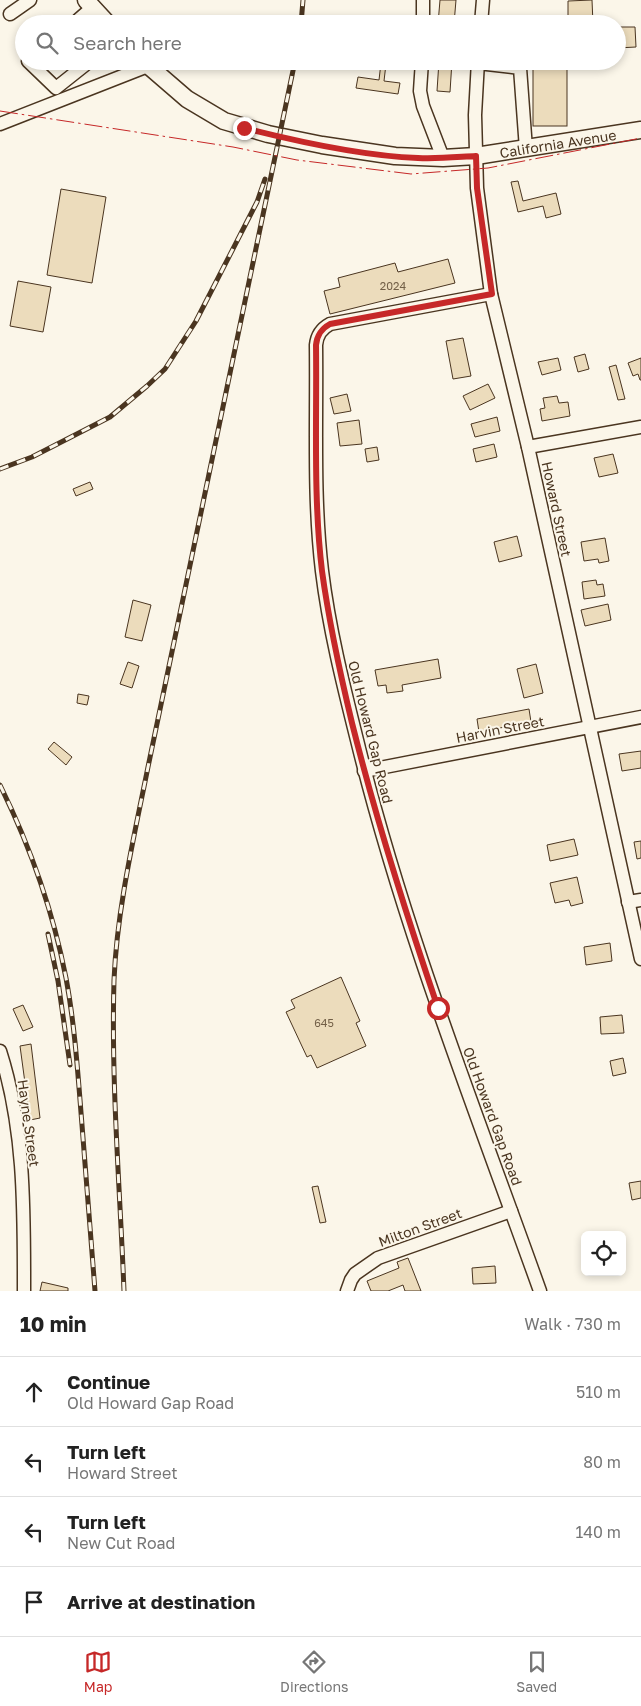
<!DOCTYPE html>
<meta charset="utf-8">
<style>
:root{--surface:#fff;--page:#f2f2f2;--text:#222;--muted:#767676;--line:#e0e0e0;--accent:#c62828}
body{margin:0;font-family:"Golos Text",sans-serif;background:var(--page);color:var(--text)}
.controls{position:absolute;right:15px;bottom:15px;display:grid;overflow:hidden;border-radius:8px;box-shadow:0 2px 8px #0003}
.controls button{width:45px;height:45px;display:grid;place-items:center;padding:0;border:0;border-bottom:1px solid var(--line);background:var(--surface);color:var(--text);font:25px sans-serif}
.stop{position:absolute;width:15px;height:15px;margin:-11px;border:4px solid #c62828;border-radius:50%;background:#fff}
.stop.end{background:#c62828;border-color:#fff;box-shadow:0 1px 5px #0008}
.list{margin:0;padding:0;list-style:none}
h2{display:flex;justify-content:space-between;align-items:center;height:65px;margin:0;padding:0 20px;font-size:21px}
h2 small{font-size:16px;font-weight:400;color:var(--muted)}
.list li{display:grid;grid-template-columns:32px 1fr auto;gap:15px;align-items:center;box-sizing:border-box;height:70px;padding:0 20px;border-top:1px solid var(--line)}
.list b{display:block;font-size:19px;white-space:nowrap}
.list p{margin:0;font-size:16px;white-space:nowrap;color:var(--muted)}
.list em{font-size:16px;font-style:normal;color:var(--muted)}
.icon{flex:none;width:28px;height:28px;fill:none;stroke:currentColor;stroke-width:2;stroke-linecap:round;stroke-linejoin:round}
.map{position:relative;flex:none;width:641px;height:1291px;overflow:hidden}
.search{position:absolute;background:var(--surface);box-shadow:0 2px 8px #0003;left:15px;right:15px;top:15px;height:55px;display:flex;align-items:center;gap:12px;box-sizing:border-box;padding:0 18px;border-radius:28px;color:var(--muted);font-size:19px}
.sheet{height:345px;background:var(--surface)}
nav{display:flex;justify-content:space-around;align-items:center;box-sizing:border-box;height:70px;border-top:1px solid var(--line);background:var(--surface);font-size:14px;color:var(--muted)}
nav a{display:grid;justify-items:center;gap:2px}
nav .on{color:var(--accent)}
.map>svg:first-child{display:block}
.building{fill:#ecdcbc;stroke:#4a3520}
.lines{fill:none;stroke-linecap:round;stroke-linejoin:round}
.minor-casing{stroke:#4a3520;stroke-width:15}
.major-casing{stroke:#4a3520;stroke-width:19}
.minor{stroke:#fbf6e9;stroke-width:12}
.major{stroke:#fbf6e9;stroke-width:16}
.rail-casing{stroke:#4a3520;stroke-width:5}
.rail{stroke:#fbf6e9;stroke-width:3;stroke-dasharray:9;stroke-linecap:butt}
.power{stroke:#c62828;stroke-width:1;stroke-dasharray:18 4 2.5 4;stroke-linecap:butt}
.route{stroke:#c62828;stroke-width:6}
.labels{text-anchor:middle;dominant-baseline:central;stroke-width:4;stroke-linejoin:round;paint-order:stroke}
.number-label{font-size:11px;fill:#725f47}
.street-label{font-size:14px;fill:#4a3520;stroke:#fbf6e9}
</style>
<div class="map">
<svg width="641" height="1291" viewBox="0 0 641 1291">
<rect width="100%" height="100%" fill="#fbf6e9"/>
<g class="building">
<polygon points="440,0 456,0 454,24 438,24"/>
<polygon points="592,0 593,24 568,24 568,1"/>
<polygon points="617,27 635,27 636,47 617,48"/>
<polygon points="439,61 452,61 450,92 437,91"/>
<rect x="533" y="61" width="34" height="65"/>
<polygon points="381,63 386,64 384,81 400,83 398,94 356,88 358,77 379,80"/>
<polygon points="518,181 523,201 556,193 561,214 546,218 543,206 518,212 511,182"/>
<polygon points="61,189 106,197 92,283 47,275"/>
<polygon points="448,259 455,283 330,314 324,291 340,287 338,278 395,263 398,272"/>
<polygon points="18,281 51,287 43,332 10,326"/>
<polygon points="463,338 471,376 453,379 446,341"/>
<polygon points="585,354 589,369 578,372 574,357"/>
<polygon points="558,358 561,370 542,375 538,362"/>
<polygon points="641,358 641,380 640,380 638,374 633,376 628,363"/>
<polygon points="616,365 625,399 618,400 609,367"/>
<polygon points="488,384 495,398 470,410 463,396"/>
<polygon points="347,394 351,411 334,414 330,398"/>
<polygon points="557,396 559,403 568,402 570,416 542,421 540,409 545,408 543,398"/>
<polygon points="497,417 500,431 475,437 471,424"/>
<polygon points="359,420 362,444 340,446 337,423"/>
<polygon points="494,444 497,457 476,462 473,449"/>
<polygon points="377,447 379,460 367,462 365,449"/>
<polygon points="613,454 618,473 599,477 594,458"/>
<polygon points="90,482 93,489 76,496 73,489"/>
<polygon points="517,536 522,556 499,562 494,542"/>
<polygon points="605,538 609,561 599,563 598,559 584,561 581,542"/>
<polygon points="596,580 597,585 603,584 605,596 584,599 582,582"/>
<polygon points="133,600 151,605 142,641 125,637"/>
<polygon points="608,604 611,620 585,626 581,610"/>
<polygon points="438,659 441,678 402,685 403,691 387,693 386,685 378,686 375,670"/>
<polygon points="128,662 139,666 132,688 120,684"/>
<polygon points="536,664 543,693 524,698 517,669"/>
<polygon points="78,694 89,696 87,705 77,703"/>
<polygon points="529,709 531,722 479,732 477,719"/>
<polygon points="54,742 72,757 66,765 48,749"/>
<polygon points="641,751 641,768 622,771 619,754"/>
<polygon points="574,839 578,855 550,861 547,845"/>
<polygon points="641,841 641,858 637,859 634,842"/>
<polygon points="577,877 583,903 571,906 569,900 555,903 550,883"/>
<polygon points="610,943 612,961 586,965 584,947"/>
<polygon points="341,977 360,1021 356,1023 366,1046 317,1068 311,1055 307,1057 286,1012 295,1008 291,1000"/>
<polygon points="23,1005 33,1027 23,1031 13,1009"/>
<polygon points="622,1015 624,1033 601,1034 600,1017"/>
<polygon points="31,1044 40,1118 30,1120 20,1046"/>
<polygon points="623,1058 626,1073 613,1076 610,1061"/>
<polygon points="641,1181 641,1198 632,1200 629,1183"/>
<polygon points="318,1186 326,1222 320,1223 312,1187"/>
<polygon points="408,1258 421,1291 405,1291 403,1285 388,1291 371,1291 367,1281 399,1268 397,1262"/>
<polygon points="495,1266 496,1283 473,1284 472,1268"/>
<polygon points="42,1282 68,1288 68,1291 40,1291"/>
</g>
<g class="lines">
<defs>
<g id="minor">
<polyline points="423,0 423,24"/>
<polyline points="10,14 30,0"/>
<polyline points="81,24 78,20 93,7"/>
<polyline points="481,24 483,0"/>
<polyline points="28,61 56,88 90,61"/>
<polyline points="422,61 420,91 423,106 443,158"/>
<polyline points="478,61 475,115 477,188 491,294 528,447 641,959"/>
<polyline points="478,63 520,68 526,149"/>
<polyline points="0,124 148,66"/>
<path d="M491,294l-161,30c-9,5 -13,11 -14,21 1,76 -3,151 6,226 7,57 21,113 35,169 46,188 118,369 183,551"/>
<polyline points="528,447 641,427"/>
<polyline points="364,771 641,717"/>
<polyline points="628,902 641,900"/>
<path d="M0,1051c25,78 24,159 24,240"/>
<polyline points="347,1291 351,1280 355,1274 378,1258 511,1211"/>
</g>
<g id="major">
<polyline points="86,0 108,24"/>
<path id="s1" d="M143,61l44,38 37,22 44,13 54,11 73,11 48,2 33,-2 165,-26"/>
</g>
</defs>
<use href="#minor" class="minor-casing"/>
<use href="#major" class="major-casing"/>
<use href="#minor" class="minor"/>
<use href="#major" class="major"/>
<defs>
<g id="rail">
<polyline points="301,24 303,0"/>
<polyline points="0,469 32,457 110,417 147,386 165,369 196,321 257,202 265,179"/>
<path d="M0,785c30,61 53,126 66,193 9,48 12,98 16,147 4,55 9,111 13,166"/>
<polyline points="48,934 58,981 70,1065"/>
<path d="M124,1291c-4,-103 -13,-207 -10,-311 3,-71 20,-143 34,-213l147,-706"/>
</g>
</defs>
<use href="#rail" class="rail-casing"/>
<use href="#rail" class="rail"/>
<polyline class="power" points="0,111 233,147 297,160 411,174 488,168 641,138"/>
</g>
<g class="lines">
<path class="route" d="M244,128c55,14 118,28 174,30 20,1 39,-1 58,-2l1,32 15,106 -162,30c-9,5 -13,11 -14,21 1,75 -3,151 6,226 7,51 18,102 30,152 24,96 54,191 86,285"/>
</g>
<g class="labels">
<g class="number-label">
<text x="393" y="285">2024</text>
<text x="324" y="1022">645</text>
</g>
<g class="street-label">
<text stroke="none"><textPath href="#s1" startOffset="440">California Avenue</textPath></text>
<text transform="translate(557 509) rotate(78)">Howard Street</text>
<text transform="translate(500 729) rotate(-11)">Harvin Street</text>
<text transform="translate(371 732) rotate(76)">Old Howard Gap Road</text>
<text transform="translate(493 1116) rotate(70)">Old Howard Gap Road</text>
<text transform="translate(29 1123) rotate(82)">Hayne Street</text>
<text transform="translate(420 1227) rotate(-20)">Milton Street</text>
</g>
</g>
</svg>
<div class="controls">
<button><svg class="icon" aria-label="locate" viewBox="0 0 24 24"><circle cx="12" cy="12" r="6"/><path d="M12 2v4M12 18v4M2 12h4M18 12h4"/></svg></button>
</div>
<div class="stop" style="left:438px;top:1008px"></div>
<div class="stop end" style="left:244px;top:128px"></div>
<div class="search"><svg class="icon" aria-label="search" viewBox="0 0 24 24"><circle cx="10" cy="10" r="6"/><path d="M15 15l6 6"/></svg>Search here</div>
</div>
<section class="sheet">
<h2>10 min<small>Walk · 730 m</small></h2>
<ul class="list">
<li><svg class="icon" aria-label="ahead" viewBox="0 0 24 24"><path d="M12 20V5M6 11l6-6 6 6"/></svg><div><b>Continue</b><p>Old Howard Gap Road</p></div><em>510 m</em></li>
<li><svg class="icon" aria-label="left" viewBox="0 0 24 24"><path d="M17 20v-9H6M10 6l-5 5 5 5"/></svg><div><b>Turn left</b><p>Howard Street</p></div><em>80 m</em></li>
<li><svg class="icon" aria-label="left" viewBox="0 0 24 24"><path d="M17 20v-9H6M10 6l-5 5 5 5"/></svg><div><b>Turn left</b><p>New Cut Road</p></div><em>140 m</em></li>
<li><svg class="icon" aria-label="arrive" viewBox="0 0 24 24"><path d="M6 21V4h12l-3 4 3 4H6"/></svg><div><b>Arrive at destination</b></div></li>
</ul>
</section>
<nav>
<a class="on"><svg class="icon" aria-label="map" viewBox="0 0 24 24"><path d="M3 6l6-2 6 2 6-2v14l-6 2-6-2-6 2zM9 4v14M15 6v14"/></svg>Map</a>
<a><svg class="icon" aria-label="directions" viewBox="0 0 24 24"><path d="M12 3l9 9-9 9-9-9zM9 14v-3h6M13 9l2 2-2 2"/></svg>Directions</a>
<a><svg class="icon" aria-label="saved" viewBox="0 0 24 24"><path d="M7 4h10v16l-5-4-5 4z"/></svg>Saved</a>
</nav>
